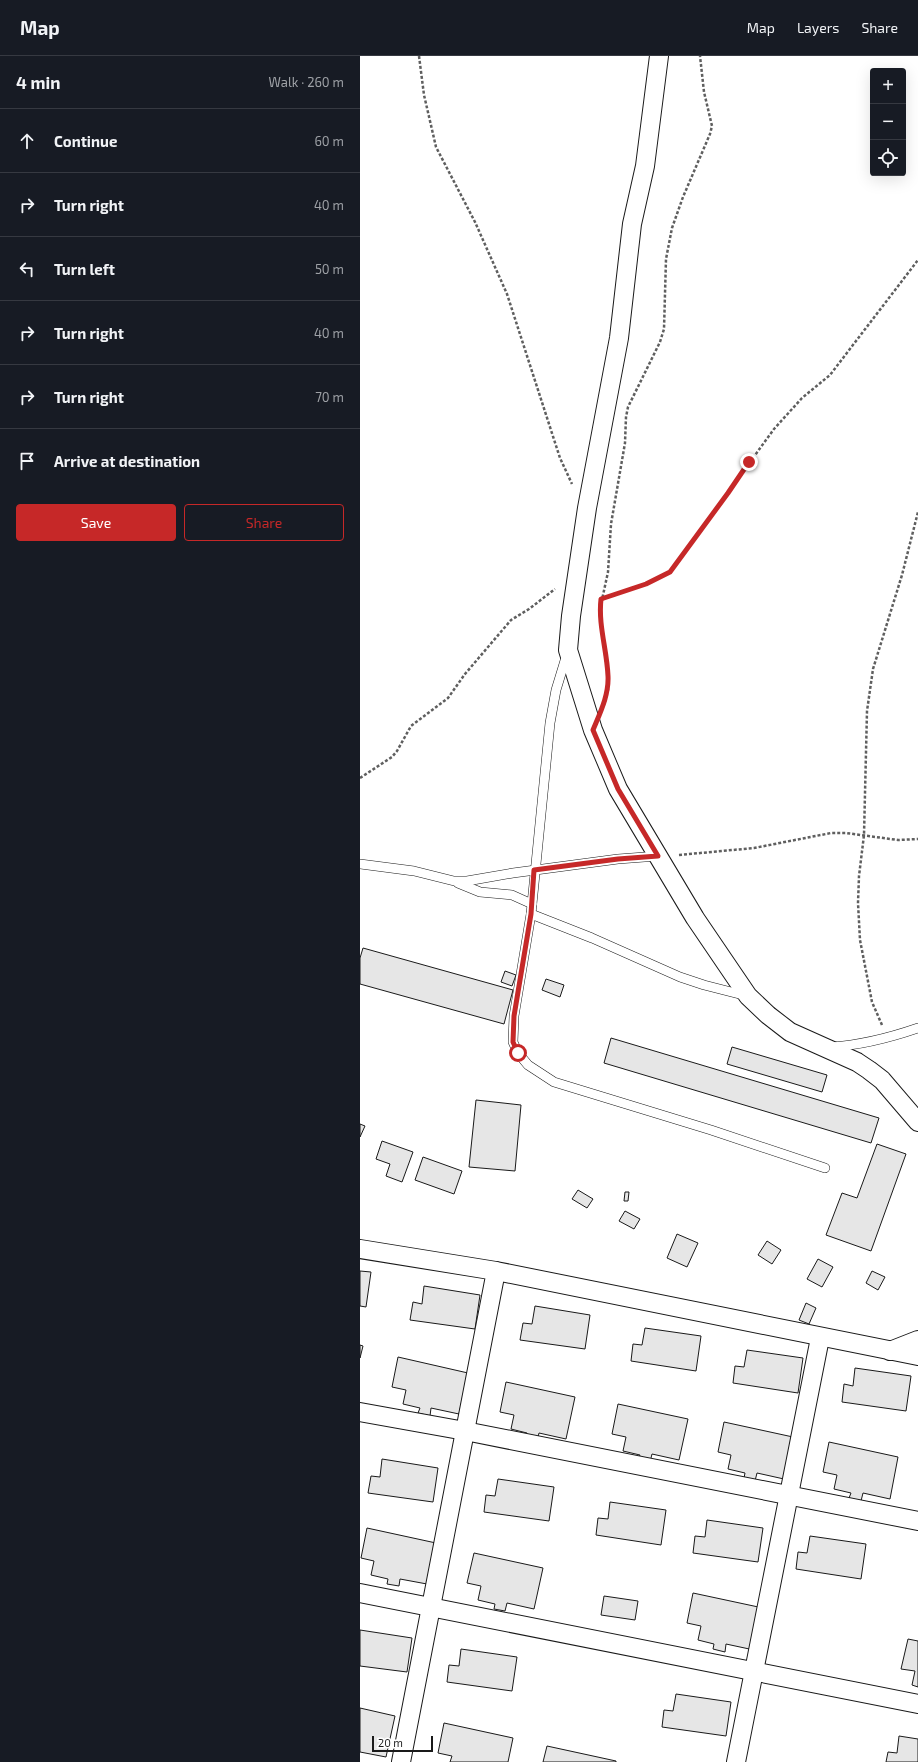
<!DOCTYPE html>
<meta charset="utf-8">
<style>
:root{--surface:#171b24;--page:#242831;--text:#f1f3f6;--muted:#9ea1a6;--line:#363941;--accent:#c62828}
body{margin:0;font-family:"Exo 2",sans-serif;background:var(--page);color:var(--text)}
.controls{position:absolute;right:12px;top:12px;display:grid;overflow:hidden;border-radius:4px;box-shadow:0 4px 16px #0002}
.controls button{width:36px;height:36px;display:grid;place-items:center;padding:0;border:0;border-bottom:1px solid var(--line);background:var(--surface);color:var(--text);font:20px sans-serif}
.scale{position:absolute;left:12px;bottom:10px;width:61px;box-sizing:border-box;padding-left:4px;border:2px solid #1a1a1a;border-top:0;font-size:11px;line-height:14px;white-space:nowrap;color:#1a1a1a;-webkit-text-stroke:3px #fff;paint-order:stroke}
.stop{position:absolute;width:12px;height:12px;margin:-9px;border:3px solid #c62828;border-radius:50%;background:#fff}
.stop.end{background:#c62828;border-color:#fff;box-shadow:0 1px 4px #0008}
.list{margin:0;padding:0;list-style:none}
h2{display:flex;justify-content:space-between;align-items:center;height:52px;margin:0;padding:0 16px;font-size:17px}
h2 small{font-size:13px;font-weight:400;color:var(--muted)}
.list li{display:grid;grid-template-columns:26px 1fr auto;gap:12px;align-items:center;box-sizing:border-box;height:64px;padding:0 16px;border-top:1px solid var(--line)}
.list b{display:block;font-size:15px;white-space:nowrap}
.list em{font-size:13px;font-style:normal;color:var(--muted)}
.actions{display:flex;gap:8px;padding:12px 16px}
.actions a{flex:1;padding:9px 0;border:1px solid var(--accent);border-radius:4px;text-align:center;font-size:14px;color:var(--accent)}
.actions .main{background:var(--accent);color:#fff}
.icon{flex:none;width:22px;height:22px;fill:none;stroke:currentColor;stroke-width:2;stroke-linecap:round;stroke-linejoin:round}
.map{position:relative;flex:none;width:558px;height:1706px;overflow:hidden}
header{display:flex;align-items:center;gap:24px;box-sizing:border-box;height:56px;padding:0 20px;background:var(--surface);border-bottom:1px solid var(--line)}
header strong{font-size:19px}
nav{display:flex;gap:22px;margin-inline-start:auto;font-size:14px}
main{display:flex}
aside{flex:1;background:var(--surface)}
.map>svg:first-child{display:block}
.building{fill:#e6e6e6;stroke:#1a1a1a}
.lines{fill:none;stroke-linecap:round;stroke-linejoin:round}
.service-casing{stroke:#1a1a1a;stroke-width:10}
.minor-casing{stroke:#1a1a1a;stroke-width:20}
.path{stroke:#5f5f5f;stroke-width:2.5;stroke-dasharray:3 2;stroke-linecap:butt}
.service{stroke:#fff;stroke-width:9}
.minor{stroke:#fff;stroke-width:18}
.route{stroke:#c62828;stroke-width:5}
</style>
<header>
<strong>Map</strong>
<nav><a>Map</a><a>Layers</a><a>Share</a></nav>
</header>
<main>
<aside>
<h2>4 min<small>Walk · 260 m</small></h2>
<ul class="list">
<li><svg class="icon" aria-label="ahead" viewBox="0 0 24 24"><path d="M12 20V5M6 11l6-6 6 6"/></svg><div><b>Continue</b></div><em>60 m</em></li>
<li><svg class="icon" aria-label="right" viewBox="0 0 24 24"><path d="M7 20v-9h11M14 6l5 5-5 5"/></svg><div><b>Turn right</b></div><em>40 m</em></li>
<li><svg class="icon" aria-label="left" viewBox="0 0 24 24"><path d="M17 20v-9H6M10 6l-5 5 5 5"/></svg><div><b>Turn left</b></div><em>50 m</em></li>
<li><svg class="icon" aria-label="right" viewBox="0 0 24 24"><path d="M7 20v-9h11M14 6l5 5-5 5"/></svg><div><b>Turn right</b></div><em>40 m</em></li>
<li><svg class="icon" aria-label="right" viewBox="0 0 24 24"><path d="M7 20v-9h11M14 6l5 5-5 5"/></svg><div><b>Turn right</b></div><em>70 m</em></li>
<li><svg class="icon" aria-label="arrive" viewBox="0 0 24 24"><path d="M6 21V4h12l-3 4 3 4H6"/></svg><div><b>Arrive at destination</b></div></li>
</ul>
<div class="actions"><a class="main">Save</a><a>Share</a></div>
</aside>
<div class="map">
<svg width="558" height="1706" viewBox="0 0 558 1706">
<rect width="100%" height="100%" fill="#fff"/>
<g class="building">
<polygon points="3,892 153,934 144,968 0,928 0,902"/>
<polygon points="145,915 156,919 152,930 141,926"/>
<polygon points="186,923 204,929 200,941 182,934"/>
<polygon points="251,982 519,1062 511,1087 244,1007"/>
<polygon points="372,991 467,1019 462,1036 367,1008"/>
<polygon points="116,1044 161,1049 155,1115 109,1111"/>
<polygon points="0,1068 5,1070 0,1081"/>
<polygon points="22,1085 53,1096 42,1126 26,1120 30,1108 16,1103"/>
<polygon points="517,1088 546,1098 511,1195 466,1179 482,1137 497,1142"/>
<polygon points="63,1101 102,1115 94,1138 55,1124"/>
<polygon points="218,1134 233,1143 227,1152 212,1143"/>
<polygon points="265,1136 269,1136 268,1145 264,1145"/>
<polygon points="265,1155 280,1163 274,1173 259,1165"/>
<polygon points="317,1178 338,1187 327,1211 307,1202"/>
<polygon points="407,1185 421,1194 412,1208 398,1199"/>
<polygon points="458,1203 473,1211 462,1231 447,1223"/>
<polygon points="0,1215 11,1216 6,1251 0,1250"/>
<polygon points="512,1215 525,1221 518,1234 506,1227"/>
<polygon points="64,1230 120,1239 115,1273 50,1264 53,1246 62,1248"/>
<polygon points="446,1247 456,1252 449,1268 439,1264"/>
<polygon points="175,1250 230,1259 225,1293 160,1284 163,1267 172,1268"/>
<polygon points="285,1272 341,1280 336,1315 271,1305 273,1288 282,1289"/>
<polygon points="0,1289 3,1290 0,1302"/>
<polygon points="387,1294 443,1302 438,1337 373,1327 375,1310 384,1311"/>
<polygon points="38,1301 108,1317 99,1358 71,1352 70,1360 58,1357 60,1352 43,1348 46,1334 32,1331"/>
<polygon points="495,1312 551,1320 546,1355 482,1346 484,1328 493,1330"/>
<polygon points="146,1326 215,1341 206,1383 179,1377 177,1385 166,1382 167,1377 151,1373 154,1359 140,1356"/>
<polygon points="258,1348 328,1363 319,1404 292,1398 290,1406 278,1404 280,1399 263,1395 266,1381 252,1378"/>
<polygon points="364,1366 433,1381 424,1423 397,1417 395,1425 384,1422 385,1417 368,1413 371,1399 358,1396"/>
<polygon points="469,1386 538,1401 530,1443 503,1437 501,1445 489,1442 491,1437 474,1433 477,1419 463,1416"/>
<polygon points="22,1403 78,1412 73,1446 8,1437 11,1420 20,1421"/>
<polygon points="138,1423 194,1431 189,1465 124,1456 126,1439 135,1440"/>
<polygon points="250,1446 306,1454 301,1489 236,1479 238,1462 248,1463"/>
<polygon points="347,1464 403,1472 398,1506 333,1497 335,1480 345,1481"/>
<polygon points="7,1472 76,1487 67,1528 40,1523 39,1530 27,1528 28,1523 11,1519 14,1505 1,1502"/>
<polygon points="450,1480 506,1488 501,1523 436,1513 438,1496 447,1497"/>
<polygon points="114,1497 183,1512 174,1553 147,1547 145,1555 134,1553 135,1548 118,1544 121,1530 107,1527"/>
<polygon points="333,1537 403,1552 394,1594 366,1588 365,1596 353,1593 354,1588 338,1584 341,1570 327,1567"/>
<polygon points="244,1540 278,1545 275,1564 241,1559"/>
<polygon points="0,1574 52,1582 47,1616 0,1610"/>
<polygon points="548,1583 558,1585 558,1631 552,1629 555,1615 541,1613"/>
<polygon points="101,1593 157,1601 152,1635 87,1626 89,1609 99,1610"/>
<polygon points="316,1638 371,1646 366,1680 302,1671 304,1654 313,1655"/>
<polygon points="0,1652 35,1660 26,1701 0,1696"/>
<polygon points="84,1667 153,1682 148,1706 90,1706 92,1700 78,1697"/>
<polygon points="539,1680 558,1683 558,1706 526,1706 528,1696 537,1697"/>
<polygon points="187,1690 256,1705 256,1706 183,1706"/>
</g>
<g class="lines">
<defs>
<g id="service">
<polyline points="207,598 196,634 190,667 171,858 154,960 153,986 158,997 168,1009 194,1026 351,1074 465,1112"/>
<polyline points="0,808 54,815 94,825 107,825 153,817 258,803 298,800"/>
<polyline points="98,827 120,836 152,839 172,848"/>
<polyline points="171,858 232,882 320,921 344,929 387,940"/>
<path d="M471,991c31,-2 58,-9 87,-19"/>
</g>
<g id="minor">
<polyline points="299,0 285,110 272,168 259,282 227,452 211,560 208,594 233,674 258,733 335,862 388,940 408,959 430,976 497,1006 509,1014 522,1024 558,1066"/>
<polyline points="0,1193 136,1215 558,1300"/>
<polyline points="530,1295 558,1284"/>
<polyline points="0,1356 105,1375 558,1465"/>
<polyline points="0,1537 558,1648"/>
<polyline points="41,1706 136,1215"/>
<polyline points="376,1706 460,1282"/>
</g>
</defs>
<use href="#service" class="service-casing"/>
<use href="#minor" class="minor-casing"/>
<g class="path">
<polyline points="59,0 64,39 76,91 115,166 147,238 200,402 212,428"/>
<polyline points="241,543 286,528 310,516 414,373 442,342 470,319 558,204"/>
<polyline points="244,645 248,634 248,621 241,568 240,553 248,516 251,468 265,387 266,361 268,351 300,286 304,273 306,203 312,172 323,141 350,78 352,70 344,36 340,0"/>
<polyline points="0,722 32,701 37,695 51,670 88,642 105,618 151,564 169,553 195,533"/>
<polyline points="319,799 394,792 471,777 486,777 538,784 558,783"/>
<polyline points="522,969 512,946 500,884 498,847 499,820 504,779 507,655 513,613 542,519 558,456"/>
</g>
<use href="#service" class="service"/>
<use href="#minor" class="minor"/>
</g>
<g class="lines">
<path class="route" d="M158,997l-5,-11 1,-26 17,-102 3,-44 84,-11 40,-3 -40,-67 -25,-59c7,-17 16,-35 15,-54 -1,-26 -10,-51 -7,-77l45,-15 24,-12 58,-79 21,-31"/>
</g>
</svg>
<div class="controls">
<button>+</button>
<button>−</button>
<button><svg class="icon" aria-label="locate" viewBox="0 0 24 24"><circle cx="12" cy="12" r="6"/><path d="M12 2v4M12 18v4M2 12h4M18 12h4"/></svg></button>
</div>
<div class="scale">20 m</div>
<div class="stop" style="left:158px;top:997px"></div>
<div class="stop end" style="left:389px;top:406px"></div>
</div>
</main>
